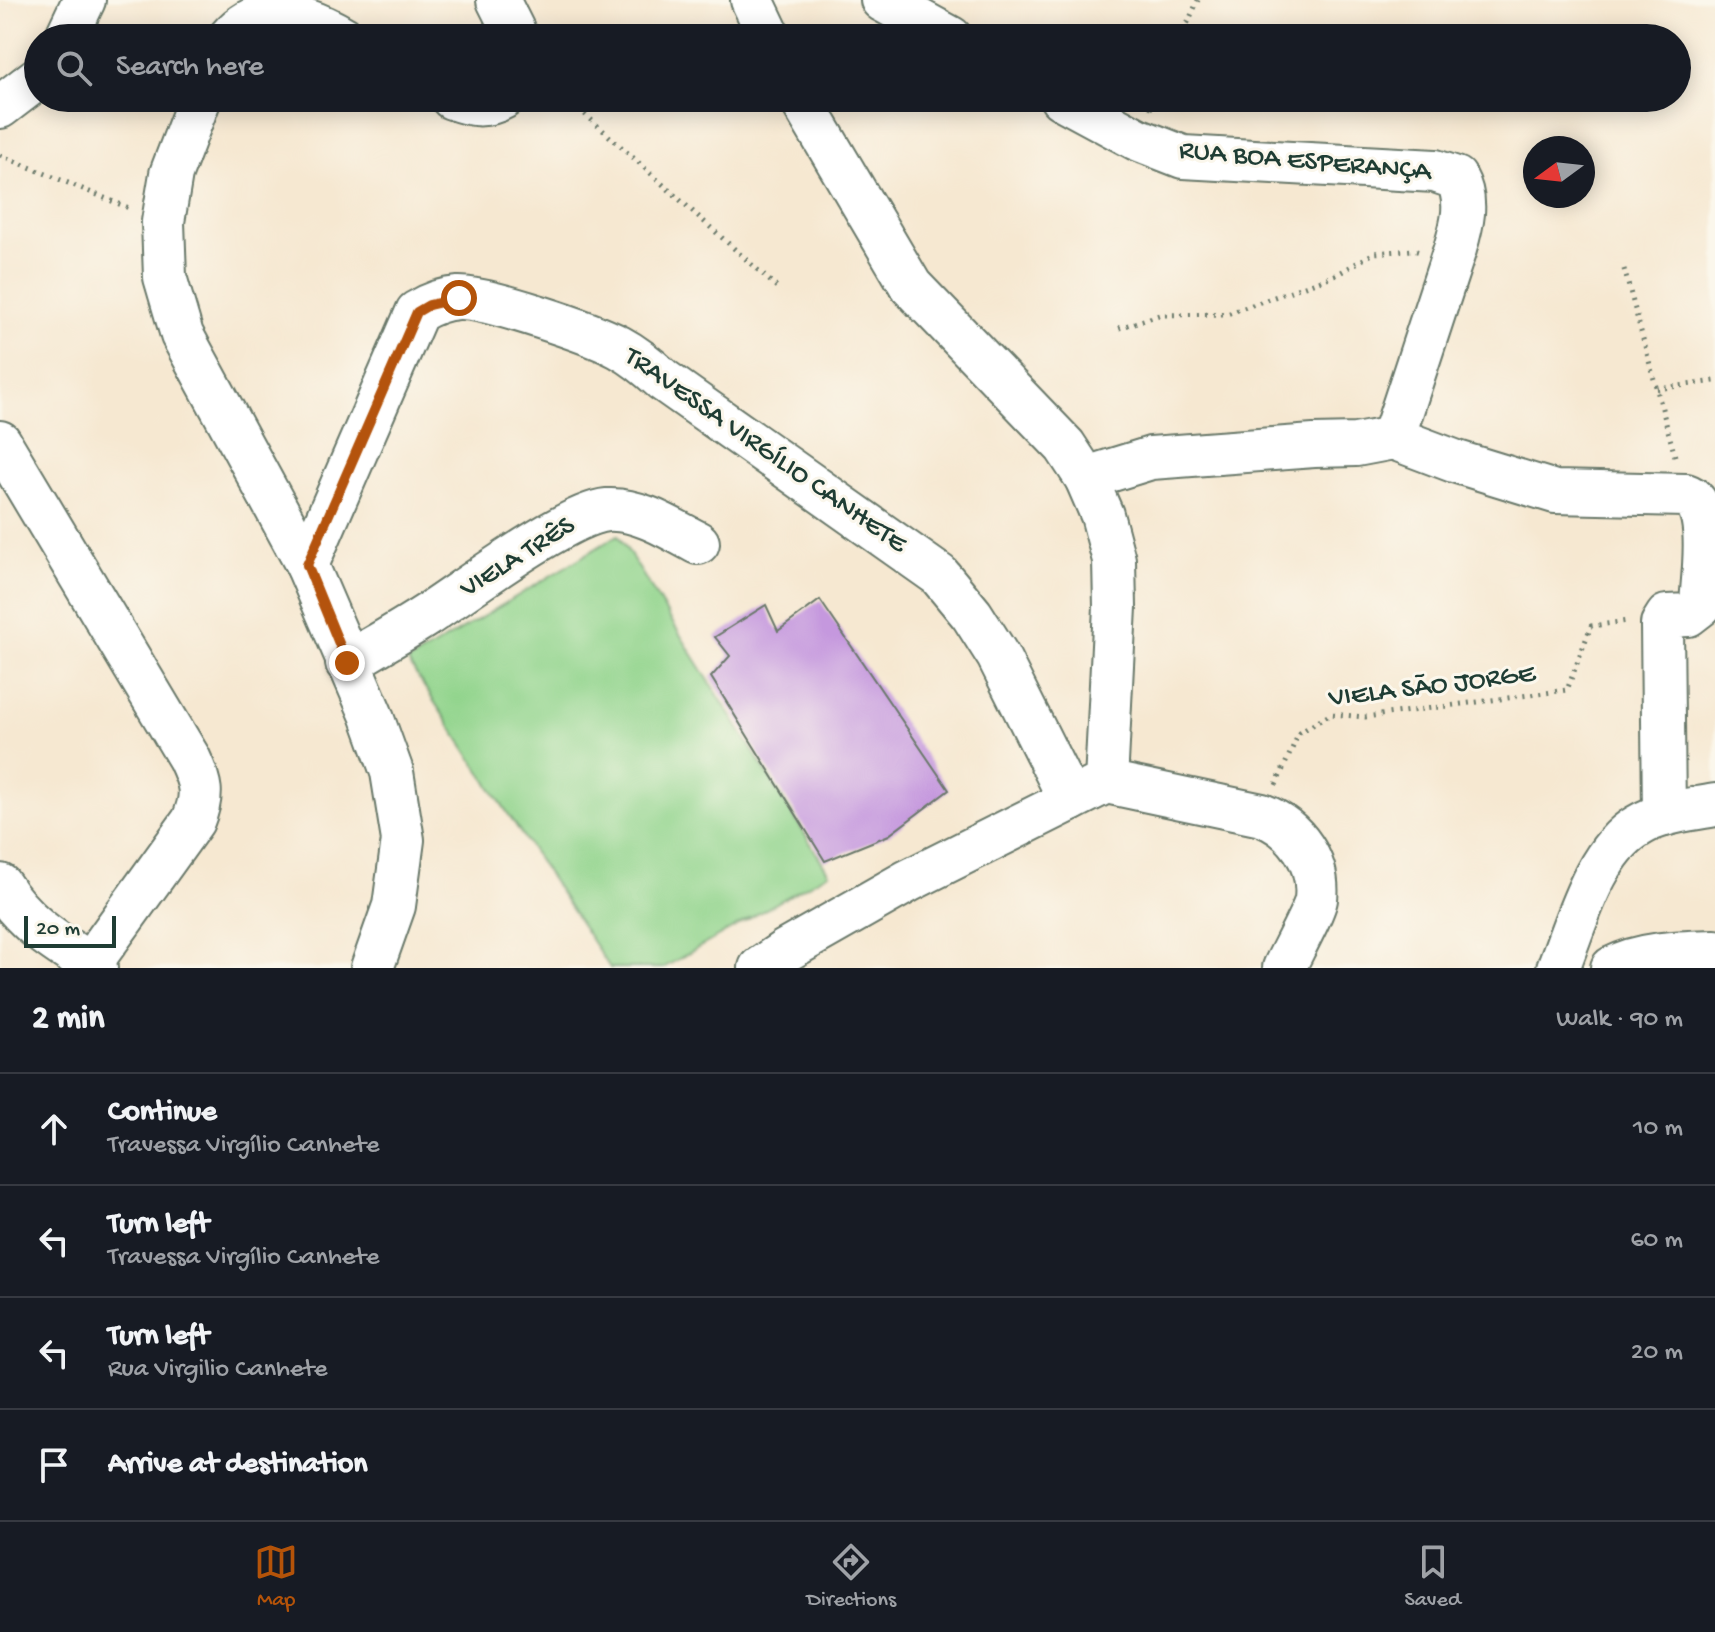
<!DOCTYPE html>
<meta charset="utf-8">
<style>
:root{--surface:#171b24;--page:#20242c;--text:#f1f3f6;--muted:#9ea1a6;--line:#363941;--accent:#b45309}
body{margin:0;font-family:"Gochi Hand",sans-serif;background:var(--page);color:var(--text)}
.compass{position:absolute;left:1523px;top:136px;width:72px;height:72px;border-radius:50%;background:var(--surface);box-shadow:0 4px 20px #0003;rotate:255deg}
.scale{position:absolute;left:24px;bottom:20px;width:92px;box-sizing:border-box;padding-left:8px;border:4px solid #1f3d34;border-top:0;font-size:22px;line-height:28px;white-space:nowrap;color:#1f3d34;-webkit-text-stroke:6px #fbf7ec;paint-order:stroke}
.stop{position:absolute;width:24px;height:24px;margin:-18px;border:6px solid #b45309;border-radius:50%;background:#fff}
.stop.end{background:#b45309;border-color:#fff;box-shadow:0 2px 8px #0008}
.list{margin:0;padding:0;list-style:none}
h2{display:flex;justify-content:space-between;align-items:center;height:104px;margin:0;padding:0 32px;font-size:34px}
h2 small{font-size:26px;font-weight:400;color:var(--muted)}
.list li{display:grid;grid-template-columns:52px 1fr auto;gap:24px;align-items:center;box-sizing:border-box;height:112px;padding:0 32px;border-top:2px solid var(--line)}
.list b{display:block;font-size:30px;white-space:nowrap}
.list p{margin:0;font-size:26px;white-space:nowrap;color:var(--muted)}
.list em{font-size:26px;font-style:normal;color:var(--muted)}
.icon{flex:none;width:44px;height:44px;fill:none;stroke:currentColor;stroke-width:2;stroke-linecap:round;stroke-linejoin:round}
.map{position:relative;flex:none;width:1715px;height:968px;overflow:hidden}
.search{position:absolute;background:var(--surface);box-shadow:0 4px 20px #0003;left:24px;right:24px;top:24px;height:88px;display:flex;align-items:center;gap:20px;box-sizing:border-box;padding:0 28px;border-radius:44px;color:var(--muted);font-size:30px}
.sheet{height:552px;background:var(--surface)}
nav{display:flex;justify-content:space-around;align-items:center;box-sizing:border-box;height:112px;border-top:2px solid var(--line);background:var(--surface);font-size:22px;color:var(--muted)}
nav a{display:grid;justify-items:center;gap:4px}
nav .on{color:var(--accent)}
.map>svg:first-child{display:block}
.green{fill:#91d48c;stroke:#588860;stroke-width:2}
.building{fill:#c598de}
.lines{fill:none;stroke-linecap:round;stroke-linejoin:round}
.minor-casing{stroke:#6a796b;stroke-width:46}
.path{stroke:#6a796b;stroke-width:5;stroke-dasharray:2 6;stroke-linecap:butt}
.minor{stroke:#fff;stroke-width:42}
.route{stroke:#b45309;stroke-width:10}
.labels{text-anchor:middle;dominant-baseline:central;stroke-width:6;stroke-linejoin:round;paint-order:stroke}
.street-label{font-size:28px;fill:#1f3d34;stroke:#fbf7ec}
</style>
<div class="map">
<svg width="1715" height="968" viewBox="0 0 1715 968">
<rect width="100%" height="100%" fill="#fbf7ec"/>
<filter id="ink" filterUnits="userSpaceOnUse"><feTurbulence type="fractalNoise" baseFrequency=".0125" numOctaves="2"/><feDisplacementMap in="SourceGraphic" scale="16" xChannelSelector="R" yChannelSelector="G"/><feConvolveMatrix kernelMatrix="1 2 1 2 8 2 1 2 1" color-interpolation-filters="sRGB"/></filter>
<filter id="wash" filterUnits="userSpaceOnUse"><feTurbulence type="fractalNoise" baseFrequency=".006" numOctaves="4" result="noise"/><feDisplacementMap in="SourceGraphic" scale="32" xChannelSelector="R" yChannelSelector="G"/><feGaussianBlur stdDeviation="1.8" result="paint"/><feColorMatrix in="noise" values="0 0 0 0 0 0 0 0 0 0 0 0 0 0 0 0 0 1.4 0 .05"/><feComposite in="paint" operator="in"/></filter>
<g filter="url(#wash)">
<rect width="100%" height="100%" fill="#f6e8d1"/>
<polygon class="green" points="618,535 829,873 663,968 610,968 408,662"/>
<g id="blocks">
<polygon class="building" points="820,600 949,790 889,835 825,861 711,677 730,656 715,637 766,605 778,631"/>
</g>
</g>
<g filter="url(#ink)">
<use href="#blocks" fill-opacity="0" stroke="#6a796b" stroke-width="2"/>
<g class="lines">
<defs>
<g id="minor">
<polyline points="498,0 517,38"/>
<polyline points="752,0 770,38"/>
<polyline points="882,0 951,38"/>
<polyline points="66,38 84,0"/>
<path d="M229,38c32,-38 76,-23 115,0"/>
<polyline points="200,98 171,174 163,222 165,277 182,335 307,565 371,714 392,772 403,840 394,906 372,968"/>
<path d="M452,98c19,7 33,10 51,0"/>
<path d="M1061,98l76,41 46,18 252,14 21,7c13,23 6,47 -1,71l-62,189 -37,7 -42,1 -163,12 -65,20"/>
<polyline points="0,107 38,78"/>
<path d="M1393,438l61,23 101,31 131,3c29,9 16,85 15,110l-13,10 -21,1 -5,8 2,191"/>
<path d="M0,442l189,316c12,26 15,36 4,63l-103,143"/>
<path d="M307,565l110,-253c13,-8 25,-13 41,-14 29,-1 132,34 161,49 17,9 30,20 44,33l276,195 33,40 26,41 72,144"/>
<path d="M347,663c27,-16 54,-31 80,-48 37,-24 141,-102 180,-105 32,-2 64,19 91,33"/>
<path d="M1106,782l156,33c34,13 58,47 54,84 -1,10 -26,56 -32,69"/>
<path d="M0,885c25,40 57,58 96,83"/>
<polyline points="760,968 785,951 908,881 1106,782 1115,607 1114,560 1102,515 1086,478 1065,446 911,286 800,98"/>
<path d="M1558,968c18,-45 37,-117 80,-142 22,-14 52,-16 77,-21"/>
<path d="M1612,968c31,-16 69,-16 103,-17"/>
</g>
</defs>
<use href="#minor" class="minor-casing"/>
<g class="path">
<polyline points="1181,38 1198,0"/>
<polyline points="567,98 780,290"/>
<polyline points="1150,109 1155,98"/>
<polyline points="0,155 129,208"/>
<polyline points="1624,269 1676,460"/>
<polyline points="1119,328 1159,315 1227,314 1338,274 1374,253 1413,250 1420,252"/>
<polyline points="1657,389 1715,381"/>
<polyline points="1276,785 1299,733 1331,714 1365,717 1567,690 1591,626 1628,621"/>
</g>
<use href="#minor" class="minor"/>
</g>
</g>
<g class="lines" filter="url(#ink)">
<polyline class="route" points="347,663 307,565 417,312 429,305 459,298"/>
</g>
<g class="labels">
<g class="street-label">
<text transform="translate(1305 162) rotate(5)">RUA BOA ESPERANÇA</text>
<text transform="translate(765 451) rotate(35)">TRAVESSA VIRGÍLIO CANHETE</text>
<text transform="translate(518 558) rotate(-32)">VIELA TRÊS</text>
<text transform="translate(1432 687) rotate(-7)">VIELA SÃO JORGE</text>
</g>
</g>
</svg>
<svg class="compass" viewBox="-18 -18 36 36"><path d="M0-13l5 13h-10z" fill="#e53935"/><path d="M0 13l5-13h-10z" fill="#9ea1a6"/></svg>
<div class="scale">20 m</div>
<div class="stop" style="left:459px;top:298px"></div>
<div class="stop end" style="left:347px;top:663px"></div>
<div class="search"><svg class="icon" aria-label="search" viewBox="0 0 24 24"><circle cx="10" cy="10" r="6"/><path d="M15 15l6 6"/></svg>Search here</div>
</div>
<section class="sheet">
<h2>2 min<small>Walk · 90 m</small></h2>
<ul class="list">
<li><svg class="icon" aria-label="ahead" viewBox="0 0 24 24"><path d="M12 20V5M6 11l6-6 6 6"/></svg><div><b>Continue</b><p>Travessa Virgílio Canhete</p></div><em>10 m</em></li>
<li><svg class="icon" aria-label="left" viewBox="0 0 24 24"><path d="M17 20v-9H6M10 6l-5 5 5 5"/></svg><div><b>Turn left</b><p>Travessa Virgílio Canhete</p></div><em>60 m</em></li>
<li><svg class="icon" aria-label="left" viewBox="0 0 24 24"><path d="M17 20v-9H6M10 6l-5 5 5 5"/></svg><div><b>Turn left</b><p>Rua Virgilio Canhete</p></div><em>20 m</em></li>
<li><svg class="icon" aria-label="arrive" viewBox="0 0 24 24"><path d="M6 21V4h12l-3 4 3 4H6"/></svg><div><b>Arrive at destination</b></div></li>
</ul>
</section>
<nav>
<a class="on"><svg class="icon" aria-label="map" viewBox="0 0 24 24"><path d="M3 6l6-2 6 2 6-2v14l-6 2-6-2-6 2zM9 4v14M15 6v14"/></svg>Map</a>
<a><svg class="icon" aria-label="directions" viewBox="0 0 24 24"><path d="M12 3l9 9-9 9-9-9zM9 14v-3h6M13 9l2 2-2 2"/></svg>Directions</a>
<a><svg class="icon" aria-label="saved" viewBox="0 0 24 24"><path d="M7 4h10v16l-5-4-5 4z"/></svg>Saved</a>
</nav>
